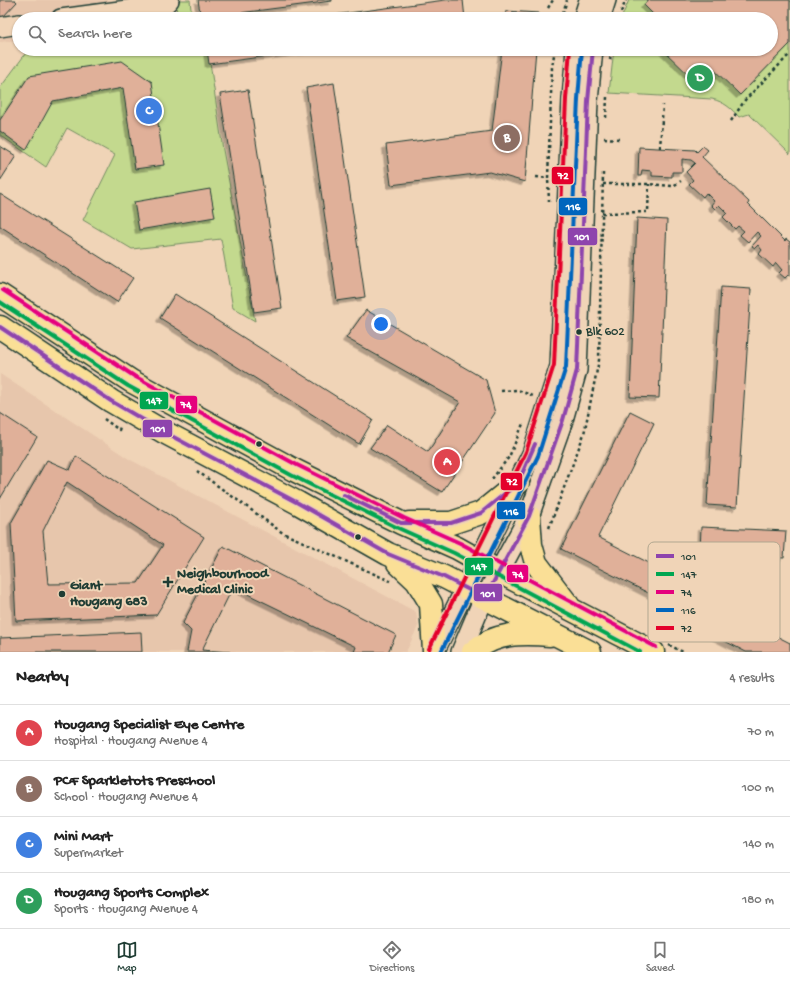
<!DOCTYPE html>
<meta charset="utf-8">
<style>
:root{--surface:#fff;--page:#f2f2f2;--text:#222;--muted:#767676;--line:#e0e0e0;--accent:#1f3d34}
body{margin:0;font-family:"Gochi Hand",sans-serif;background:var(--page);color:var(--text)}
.you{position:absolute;left:381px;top:324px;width:14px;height:14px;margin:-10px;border:3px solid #fff;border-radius:50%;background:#1a73e8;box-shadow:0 0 0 6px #1a73e833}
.badge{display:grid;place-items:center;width:26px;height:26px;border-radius:50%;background:var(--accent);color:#fff;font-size:13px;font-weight:700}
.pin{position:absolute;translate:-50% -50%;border:2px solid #fff;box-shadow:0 1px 4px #0006}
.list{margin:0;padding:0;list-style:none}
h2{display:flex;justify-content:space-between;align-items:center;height:52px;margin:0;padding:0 16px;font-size:17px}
h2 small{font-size:13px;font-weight:400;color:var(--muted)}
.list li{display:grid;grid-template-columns:26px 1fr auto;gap:12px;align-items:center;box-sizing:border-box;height:56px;padding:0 16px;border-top:1px solid var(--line)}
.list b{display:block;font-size:15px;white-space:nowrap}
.list p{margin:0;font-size:13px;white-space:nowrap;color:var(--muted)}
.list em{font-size:13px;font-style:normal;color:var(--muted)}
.icon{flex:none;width:22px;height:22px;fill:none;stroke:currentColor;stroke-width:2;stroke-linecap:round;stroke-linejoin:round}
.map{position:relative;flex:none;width:790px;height:652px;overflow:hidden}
.search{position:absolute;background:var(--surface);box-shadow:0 1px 3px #0004;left:12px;right:12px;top:12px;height:44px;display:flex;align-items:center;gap:10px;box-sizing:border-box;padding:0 14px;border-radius:22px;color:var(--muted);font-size:15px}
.sheet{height:276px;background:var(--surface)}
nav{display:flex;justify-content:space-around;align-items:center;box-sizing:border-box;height:56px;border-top:1px solid var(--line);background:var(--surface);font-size:11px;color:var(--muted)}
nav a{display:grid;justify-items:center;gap:2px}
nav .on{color:var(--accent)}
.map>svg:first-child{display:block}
.built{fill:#e7c6ac}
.green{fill:#c3d98e;stroke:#718b61}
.building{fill:#e0b099;stroke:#1f3d34;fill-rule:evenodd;filter:url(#shadow)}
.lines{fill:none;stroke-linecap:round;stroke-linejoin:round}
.minor-casing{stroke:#1f3d34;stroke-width:22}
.major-casing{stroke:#1f3d34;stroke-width:25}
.path{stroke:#1f3d34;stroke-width:2.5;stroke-dasharray:3 3;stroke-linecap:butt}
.minor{stroke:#f0d4b7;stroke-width:19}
.major{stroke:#fadf96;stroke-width:22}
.bus-1-casing{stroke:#f0d4b7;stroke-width:7}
.bus-2-casing{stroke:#f0d4b7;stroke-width:7}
.bus-3-casing{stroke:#f0d4b7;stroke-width:7}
.bus-4-casing{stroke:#f0d4b7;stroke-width:7}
.bus-5-casing{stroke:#f0d4b7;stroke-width:7}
.bus-1{stroke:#8e44ad;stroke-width:4}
.bus-2{stroke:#00a651;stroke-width:4}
.bus-3{stroke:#e5007d;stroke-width:4}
.bus-4{stroke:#0065bd;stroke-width:4}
.bus-5{stroke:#e4002b;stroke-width:4}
.bus-dot{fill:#1f3d34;stroke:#f0d4b7;stroke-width:1.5}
.labels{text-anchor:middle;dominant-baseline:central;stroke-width:4;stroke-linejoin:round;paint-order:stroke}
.bus-label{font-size:13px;fill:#1f3d34;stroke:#f0d4b7;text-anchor:start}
.poi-label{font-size:14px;font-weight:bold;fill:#1f3d34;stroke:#f0d4b7;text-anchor:start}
.key{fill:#f0d4b7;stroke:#b1a790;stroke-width:1}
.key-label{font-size:11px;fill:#1f3d34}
.line-badge{stroke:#f0d4b7;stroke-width:1.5}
.badge-label{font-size:11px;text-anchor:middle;font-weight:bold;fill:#fff}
</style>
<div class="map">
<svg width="790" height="652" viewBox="0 0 790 652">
<defs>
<filter id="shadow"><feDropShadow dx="-3.5" dy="3.5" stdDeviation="0" flood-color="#0004"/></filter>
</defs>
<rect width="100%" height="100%" fill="#f0d4b7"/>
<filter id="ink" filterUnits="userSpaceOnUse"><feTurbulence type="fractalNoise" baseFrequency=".025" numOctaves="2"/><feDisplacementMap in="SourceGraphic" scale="8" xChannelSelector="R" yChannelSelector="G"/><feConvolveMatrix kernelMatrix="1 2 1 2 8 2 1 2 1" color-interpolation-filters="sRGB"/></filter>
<g filter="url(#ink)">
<g class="built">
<polygon points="0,0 177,0 180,18 19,19 19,40 0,42"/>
<polygon points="0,374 129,459 416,612 418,626 406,652 0,652"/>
</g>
<g class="green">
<polygon points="175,0 190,0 192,19 203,19 178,19"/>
<path d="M629,0h161v154l-41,-40 -10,3c-8,-9 -15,-15 -27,-18l-103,-6 5,-44h157v-30h-150z"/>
<polygon points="29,49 208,49 223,150 255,321 233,308 221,239 132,249 83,220 115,155 67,128 46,167 0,135 0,88"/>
</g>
<g class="building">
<polygon points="0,0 15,0 17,2 0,20"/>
<polygon points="198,0 332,0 332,1 201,18"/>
<polygon points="445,0 463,0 465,19 304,19"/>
<polygon points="648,0 790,0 790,44 740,95 707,63 693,79 662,49 771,49 771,19 658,19 644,5"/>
<polygon points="506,11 539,13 539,19 505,19"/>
<polygon points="207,49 320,49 209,64"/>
<polygon points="502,49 536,49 525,182 490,172 391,185 386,145 492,131"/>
<polygon points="122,61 152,82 164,165 135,169 123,88 53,101 26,150 0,131 0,120 29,76"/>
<polygon points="334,83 365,297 337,301 306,88"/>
<polygon points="248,90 282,308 254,312 220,94"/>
<polygon points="0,146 16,156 0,181"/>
<polygon points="703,146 708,150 702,157 749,202 748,204 785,241 786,239 790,242 790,276 788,275 785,278 779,273 782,270 776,263 773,267 759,254 762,250 758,245 755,248 752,246 761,236 757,232 748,242 740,235 744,231 738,226 735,229 723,217 727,213 719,205 715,209 711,205 714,201 706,193 703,197 689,184 693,180 686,172 695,163 691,160 682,159 682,172 672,172 672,177 652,176 652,171 642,170 641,176 638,176 639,147 695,150 697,152"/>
<polygon points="210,189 215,217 139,230 134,202"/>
<polygon points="0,194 133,278 117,302 0,226"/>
<polygon points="637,218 667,220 659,398 630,397"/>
<polygon points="721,287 751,289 737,507 707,505"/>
<polygon points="175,294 373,420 359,444 160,318"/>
<polygon points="366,310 486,380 495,413 442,492 370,448 387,425 428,452 460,402 346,338"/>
<polygon points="630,411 654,423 598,537 710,594 698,618 561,549"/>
<polygon points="0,413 37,437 0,499"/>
<path d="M76,456l128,81 -48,78 -140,6 -5,-98 36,-63 23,10zM67,482l96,63 -25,38 -90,1 -5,-53z"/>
<polygon points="701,527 786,531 784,558 700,554"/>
<polygon points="223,546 396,635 388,652 354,652 356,647 233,587 202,650 230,652 187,652 191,631 183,623"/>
<polygon points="725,610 790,643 790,652 746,652 713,635"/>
<polygon points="141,632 142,652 0,652 0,638"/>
</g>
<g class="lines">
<defs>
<g id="minor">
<polyline points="61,19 164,5 169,0"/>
<polyline points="583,19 589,0"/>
<polyline points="600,19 606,0"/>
<polyline points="0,27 19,24"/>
<polyline points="434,652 532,454 560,366 572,99 576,49"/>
<polyline points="461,652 480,607 529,516 563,420 577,370 588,101 593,49"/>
</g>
<g id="major">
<polyline points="0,295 131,381 294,470 401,523 457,548 509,577 653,652"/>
<polyline points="0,327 111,401 164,432 298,503 388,554 444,577 590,652"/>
<polyline points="529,516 531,545 536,563 568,605"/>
<polyline points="409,523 451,523 481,513 518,483"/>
<polyline points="398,563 417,581 431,604 434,651"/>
<path d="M473,652c22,-20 49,-19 77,-17"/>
</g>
</defs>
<use href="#minor" class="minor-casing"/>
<use href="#major" class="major-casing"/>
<g class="path">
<polyline points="548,8 553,0"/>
<polyline points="621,12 626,0"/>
<polyline points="561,19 567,0"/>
<polyline points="610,60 612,49"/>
<polyline points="606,118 607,97"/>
<polyline points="731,121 745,100 790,54"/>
<polyline points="604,138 619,139"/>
<polyline points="660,148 663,105"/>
<polyline points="536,177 548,178"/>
<polyline points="603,184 649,184 673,186 681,181"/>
<polyline points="549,202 548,178 552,67 555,49"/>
<polyline points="602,213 648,212 649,184"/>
<polyline points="501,391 518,390 533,396"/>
<polyline points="104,419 119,430 120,427"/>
<polyline points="197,471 283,533 390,581"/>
<polyline points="492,479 509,457 523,424"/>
<polyline points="549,528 584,434 599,360 603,173"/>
<polyline points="669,645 683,652"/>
</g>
<use href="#minor" class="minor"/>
<use href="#major" class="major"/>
<defs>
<g id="bus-1">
<polyline points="0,327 111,401 164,432 298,503 388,554 444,577 485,598 529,516 563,420 577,370 588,101 593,49"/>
<polyline points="344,495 401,523 451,523 481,513 518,483 535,444"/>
</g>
<polyline id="bus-2" points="0,302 128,386 291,475 398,528 454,553 640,652"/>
<polyline id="bus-3" points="3,290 134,376 297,465 404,518 460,543 656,647"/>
<polyline id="bus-4" points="441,652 538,456 566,367 578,99 582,49"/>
<polyline id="bus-5" points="429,649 526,452 554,365 566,99 570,49"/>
</defs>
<use href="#bus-1" class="bus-1-casing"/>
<use href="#bus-2" class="bus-2-casing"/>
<use href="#bus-3" class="bus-3-casing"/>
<use href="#bus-4" class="bus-4-casing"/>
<use href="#bus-5" class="bus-5-casing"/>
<use href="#bus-1" class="bus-1"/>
<use href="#bus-2" class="bus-2"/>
<use href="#bus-3" class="bus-3"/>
<use href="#bus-4" class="bus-4"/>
<use href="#bus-5" class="bus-5"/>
</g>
</g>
<g class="bus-dot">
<circle cx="579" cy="332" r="3.5"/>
<circle cx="259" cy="444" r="3.5"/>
<circle cx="358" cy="537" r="3.5"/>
<path d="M166 576h4v4h4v4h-4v4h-4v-4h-4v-4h4z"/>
<circle cx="62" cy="594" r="4"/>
</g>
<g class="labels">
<g class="bus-label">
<text x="586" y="332">Blk 602</text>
</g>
<g class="poi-label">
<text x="177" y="574">Neighbourhood<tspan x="177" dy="16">Medical Clinic</tspan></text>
<text x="70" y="586">Giant<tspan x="70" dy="16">Hougang 683</tspan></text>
</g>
</g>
<rect x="648" y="542" width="132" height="100" rx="6" class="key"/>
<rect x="656" y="554" width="18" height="4" fill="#8e44ad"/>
<rect x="656" y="572" width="18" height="4" fill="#00a651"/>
<rect x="656" y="590" width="18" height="4" fill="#e5007d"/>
<rect x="656" y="608" width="18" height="4" fill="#0065bd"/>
<rect x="656" y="626" width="18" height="4" fill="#e4002b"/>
<g class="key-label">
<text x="681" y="560">101</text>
<text x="681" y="578">147</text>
<text x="681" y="596">74</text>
<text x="681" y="614">116</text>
<text x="681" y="632">72</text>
</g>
<g class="line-badge">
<rect x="551" y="166" width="23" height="19" rx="4" fill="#e4002b"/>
<rect x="558" y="197" width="30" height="19" rx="4" fill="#0065bd"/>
<rect x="567" y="227" width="31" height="19" rx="4" fill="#8e44ad"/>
<rect x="139" y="391" width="30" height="19" rx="4" fill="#00a651"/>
<rect x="175" y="395" width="23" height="19" rx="4" fill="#e5007d"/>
<rect x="142" y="419" width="31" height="19" rx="4" fill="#8e44ad"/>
<rect x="500" y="472" width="23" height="19" rx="4" fill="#e4002b"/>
<rect x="496" y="501" width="30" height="19" rx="4" fill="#0065bd"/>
<rect x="464" y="557" width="30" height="19" rx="4" fill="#00a651"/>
<rect x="506" y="564" width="23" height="19" rx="4" fill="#e5007d"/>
<rect x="473" y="583" width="30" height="19" rx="4" fill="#8e44ad"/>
</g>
<g class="badge-label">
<text x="563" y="179">72</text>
<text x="573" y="210">116</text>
<text x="582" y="240">101</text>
<text x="154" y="404">147</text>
<text x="186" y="408">74</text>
<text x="158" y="432">101</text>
<text x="512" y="485">72</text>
<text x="511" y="515">116</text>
<text x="479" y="570">147</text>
<text x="518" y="578">74</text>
<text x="488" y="597">101</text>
</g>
</svg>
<div class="you"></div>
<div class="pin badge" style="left:447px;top:462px;background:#e0444e">A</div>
<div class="pin badge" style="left:507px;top:138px;background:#8d6e63">B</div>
<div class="pin badge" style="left:149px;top:111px;background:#3f7fe0">C</div>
<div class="pin badge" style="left:700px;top:78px;background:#2e9e5b">D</div>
<div class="search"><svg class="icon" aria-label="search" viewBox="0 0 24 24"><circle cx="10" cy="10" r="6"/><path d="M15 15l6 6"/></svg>Search here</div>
</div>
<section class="sheet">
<h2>Nearby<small>4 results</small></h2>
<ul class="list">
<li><span class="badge" style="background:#e0444e">A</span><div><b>Hougang Specialist Eye Centre</b><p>Hospital · Hougang Avenue 4</p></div><em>70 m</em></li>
<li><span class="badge" style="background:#8d6e63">B</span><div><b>PCF Sparkletots Preschool</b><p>School · Hougang Avenue 4</p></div><em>100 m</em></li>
<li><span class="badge" style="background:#3f7fe0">C</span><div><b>Mini Mart</b><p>Supermarket</p></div><em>140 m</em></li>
<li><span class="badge" style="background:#2e9e5b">D</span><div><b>Hougang Sports Complex</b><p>Sports · Hougang Avenue 4</p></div><em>180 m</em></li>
</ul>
</section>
<nav>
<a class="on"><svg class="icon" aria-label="map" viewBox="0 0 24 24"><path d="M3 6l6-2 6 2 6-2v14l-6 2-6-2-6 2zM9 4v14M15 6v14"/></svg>Map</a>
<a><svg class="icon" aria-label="directions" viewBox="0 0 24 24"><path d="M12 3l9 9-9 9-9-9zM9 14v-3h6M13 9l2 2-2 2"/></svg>Directions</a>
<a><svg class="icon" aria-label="saved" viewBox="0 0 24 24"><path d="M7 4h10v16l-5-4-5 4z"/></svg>Saved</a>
</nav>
